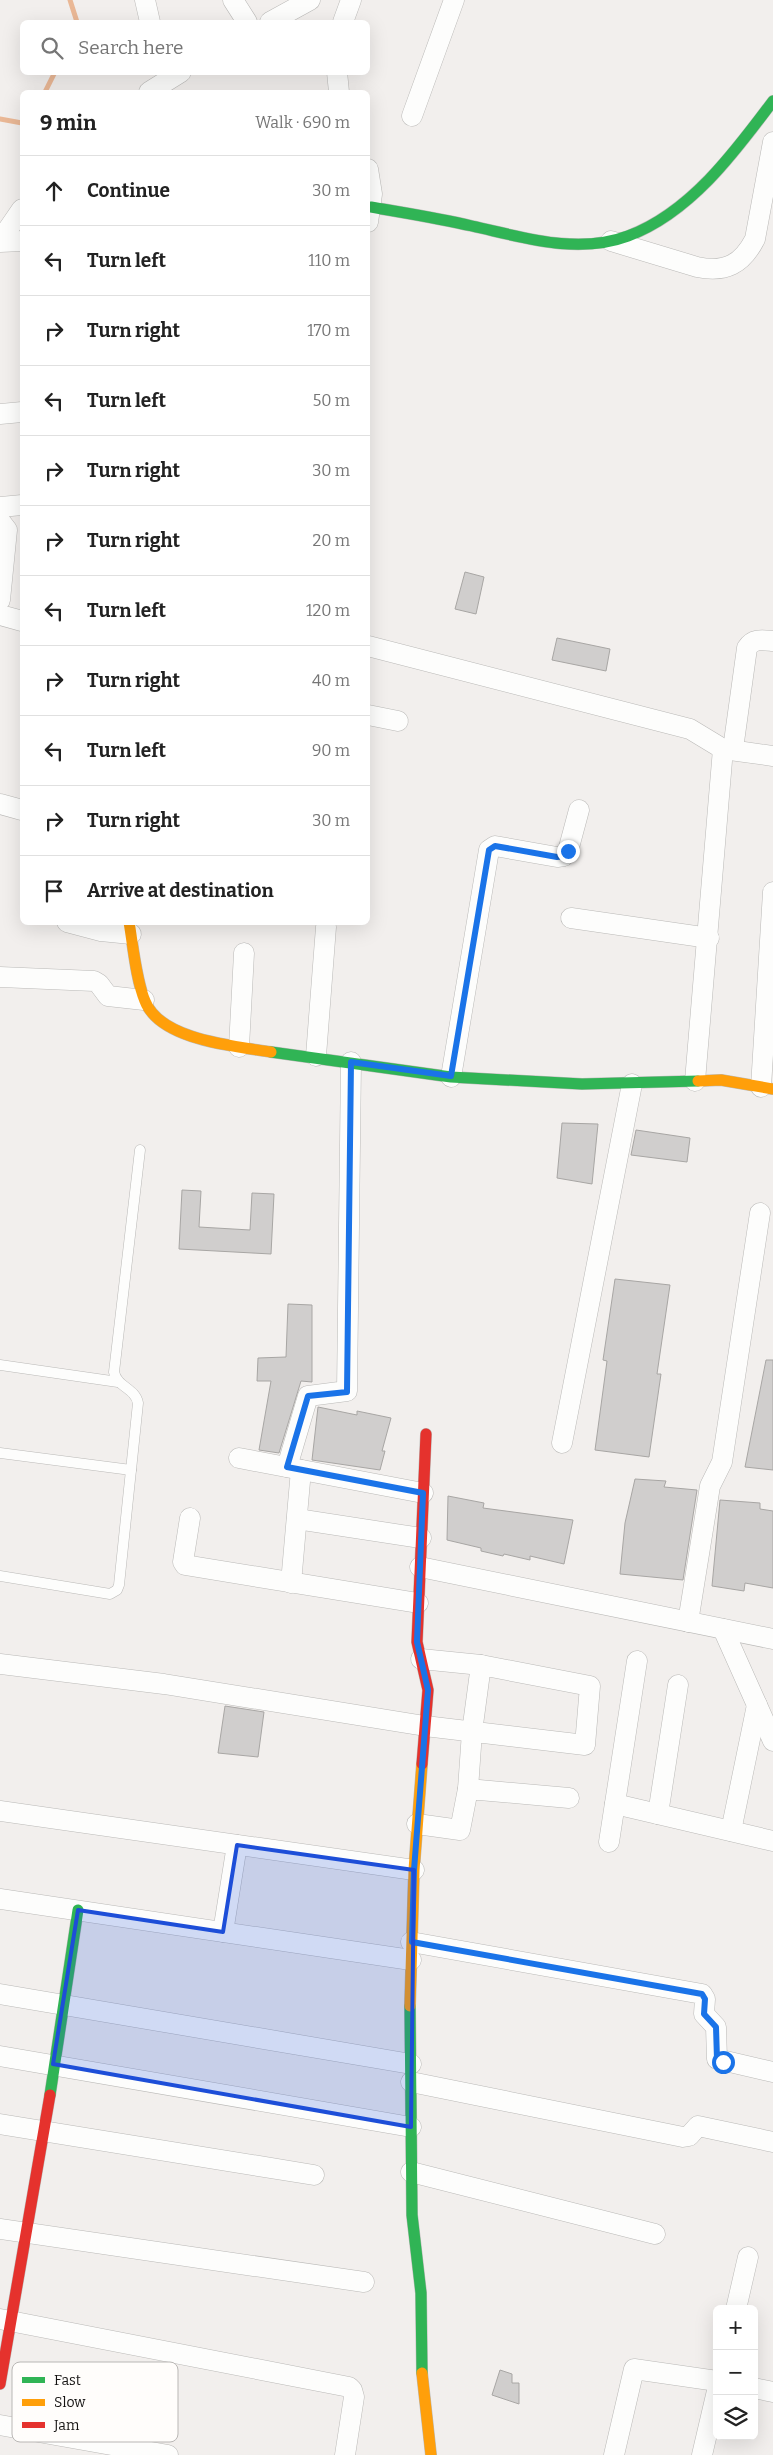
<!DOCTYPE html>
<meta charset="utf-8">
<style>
:root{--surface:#fff;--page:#f2f2f2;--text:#222;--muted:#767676;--line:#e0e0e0}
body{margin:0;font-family:Bitter,serif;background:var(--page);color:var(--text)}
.controls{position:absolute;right:15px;bottom:15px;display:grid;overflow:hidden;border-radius:8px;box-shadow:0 5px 20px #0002}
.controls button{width:45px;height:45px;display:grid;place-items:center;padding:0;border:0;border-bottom:1px solid var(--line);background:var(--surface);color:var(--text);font:25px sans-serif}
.stop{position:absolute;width:15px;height:15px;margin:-11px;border:4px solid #1a73e8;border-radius:50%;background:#fff}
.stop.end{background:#1a73e8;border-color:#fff;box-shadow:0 1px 5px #0008}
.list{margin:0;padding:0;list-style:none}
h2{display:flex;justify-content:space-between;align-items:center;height:65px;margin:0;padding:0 20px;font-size:21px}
h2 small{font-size:16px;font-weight:400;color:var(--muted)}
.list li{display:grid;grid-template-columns:32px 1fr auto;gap:15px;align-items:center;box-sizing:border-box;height:70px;padding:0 20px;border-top:1px solid var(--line)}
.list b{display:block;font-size:19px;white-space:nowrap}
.list em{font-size:16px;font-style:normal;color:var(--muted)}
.icon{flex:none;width:28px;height:28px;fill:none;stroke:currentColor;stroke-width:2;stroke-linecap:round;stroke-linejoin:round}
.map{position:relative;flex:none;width:773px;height:2455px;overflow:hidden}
.search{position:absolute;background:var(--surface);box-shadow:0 5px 20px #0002;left:20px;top:20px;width:350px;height:55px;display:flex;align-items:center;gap:12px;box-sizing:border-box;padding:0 18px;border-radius:8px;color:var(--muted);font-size:19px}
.panel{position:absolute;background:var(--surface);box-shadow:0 5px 20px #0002;left:20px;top:90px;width:350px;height:835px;border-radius:8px}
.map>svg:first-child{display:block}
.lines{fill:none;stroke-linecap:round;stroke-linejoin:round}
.stream{stroke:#eab896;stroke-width:5}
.building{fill:#d0cecd;stroke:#a8a6a4}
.lane-casing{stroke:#bab9b7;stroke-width:11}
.street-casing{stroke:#bab9b7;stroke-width:21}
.fast-casing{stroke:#bab9b7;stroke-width:12}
.slow-casing{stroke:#bab9b7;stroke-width:12}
.jam-casing{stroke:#bab9b7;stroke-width:12}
.lane{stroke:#fdfdfc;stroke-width:10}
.street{stroke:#fdfdfc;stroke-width:20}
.fast{stroke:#30b455;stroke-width:11}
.slow{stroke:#ff9f0a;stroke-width:11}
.jam{stroke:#e5322d;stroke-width:11}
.route{stroke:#1a73e8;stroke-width:6}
.marked{fill:#1d4ed8;fill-opacity:0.2;stroke:#1d4ed8;stroke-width:4;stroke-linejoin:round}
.key{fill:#fffdfb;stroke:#b9b7b5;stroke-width:1}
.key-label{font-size:14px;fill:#151312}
</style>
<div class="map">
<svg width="773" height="2455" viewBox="0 0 773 2455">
<rect width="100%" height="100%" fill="#f2efed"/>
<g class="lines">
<g class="stream">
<polyline points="70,0 77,22"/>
<polyline points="45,92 55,72"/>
<polyline points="0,119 22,123"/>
</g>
</g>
<g class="building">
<polygon points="465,572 484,577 476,614 455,609"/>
<polygon points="557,638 610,649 606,671 552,660"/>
<polygon points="562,1123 598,1124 592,1184 557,1178"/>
<polygon points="636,1130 690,1138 687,1162 631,1155"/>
<polygon points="182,1190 201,1191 199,1227 250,1230 252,1193 274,1194 271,1254 179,1249"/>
<polygon points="615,1279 670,1285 657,1374 661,1374 649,1457 595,1450 607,1361 603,1360"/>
<polygon points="288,1304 312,1305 312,1382 301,1381 279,1453 259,1450 271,1381 257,1381 258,1358 286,1357"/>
<polygon points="766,1360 773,1360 773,1470 745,1467"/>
<polygon points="318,1407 357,1415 357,1411 391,1418 382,1451 385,1451 380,1470 312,1460"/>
<polygon points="635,1479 666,1481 664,1487 697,1490 683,1580 620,1574 625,1523"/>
<polygon points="448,1496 484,1503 483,1508 573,1520 564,1564 530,1556 530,1560 504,1554 503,1556 481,1551 481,1548 447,1540"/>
<polygon points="720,1500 760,1503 760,1509 773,1511 773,1588 745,1583 744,1591 712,1586"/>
<polygon points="225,1706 264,1712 258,1757 218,1753"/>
<polygon points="500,2370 512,2374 512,2383 519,2383 519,2404 492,2395"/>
</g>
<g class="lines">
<defs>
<g id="lane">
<polyline points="0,1365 118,1382"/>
<polyline points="0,1453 131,1470"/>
<path d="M0,1576l110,18 7,-4 2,-5 19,-182c-3,-15 -21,-16 -24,-31l26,-222"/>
</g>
<g id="street">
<polyline points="145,0 150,22"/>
<polyline points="233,0 247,22"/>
<polyline points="270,22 310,0"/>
<polyline points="343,22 351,0"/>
<polyline points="337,72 339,92"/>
<polyline points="149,92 181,72"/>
<polyline points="412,116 454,0"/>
<polyline points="368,169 372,194 368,222"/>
<polyline points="0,241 22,209"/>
<path d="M611,241l86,26c29,6 45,-3 58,-28l18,-97"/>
<polyline points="0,242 22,241"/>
<polyline points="0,414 22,412"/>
<polyline points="0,507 22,505"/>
<polyline points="0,521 7,530 0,600"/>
<polyline points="0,615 22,621"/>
<polyline points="368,646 690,729 723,749 773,756"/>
<polyline points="368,715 398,721"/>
<path d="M733,749l14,-101c6,-10 16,-8 26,-7"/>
<polyline points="0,804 22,810"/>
<polyline points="571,918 709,938"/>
<polyline points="67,922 101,931 131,934"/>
<polyline points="0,977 94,981 99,984 108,996 144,1000"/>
<polyline points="239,1047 244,953"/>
<polyline points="316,1056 326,927"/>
<polyline points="451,1077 489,850 495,846 557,857 564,856 568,851 579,810"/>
<polyline points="695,1081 723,749"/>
<polyline points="761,1087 773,892"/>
<polyline points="562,1443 632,1084"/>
<polyline points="239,1458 423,1493"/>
<polyline points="287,1467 308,1396 347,1391 351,1062"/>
<polyline points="190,1518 183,1562 185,1565 418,1603"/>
<polyline points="297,1519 421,1538"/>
<polyline points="420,1567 773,1639"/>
<polyline points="291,1583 301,1470"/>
<polyline points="688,1622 710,1486 722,1462 760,1213"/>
<polyline points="723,1629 773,1741"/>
<polyline points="421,1659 481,1665"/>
<polyline points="0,1664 164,1684 425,1726 585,1745 590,1686 481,1665 472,1732 468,1789"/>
<polyline points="615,1804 773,1841"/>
<polyline points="0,1811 414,1870"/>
<polyline points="658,1814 678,1685"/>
<polyline points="417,1824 460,1830 468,1789 569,1798"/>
<polyline points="731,1831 757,1705"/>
<polyline points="609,1842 637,1661"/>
<polyline points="0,1899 411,1960"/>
<polyline points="223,1932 237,1845"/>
<polyline points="411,1942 702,1994 705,1999 704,2014 716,2027 717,2059 773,2072"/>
<polyline points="0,1994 411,2064"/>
<polyline points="0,2056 411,2127"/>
<polyline points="411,2082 683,2137 689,2136 698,2126 773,2142"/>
<polyline points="0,2124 314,2175"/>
<polyline points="411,2172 655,2234"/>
<polyline points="0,2229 364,2282"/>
<polyline points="736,2309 748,2257"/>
<polyline points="0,2319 349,2387 352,2390 354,2397 345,2455"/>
<polyline points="754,2388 773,2392"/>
<polyline points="0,2425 168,2455"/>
<polyline points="614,2455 634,2369 717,2381"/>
<polyline points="702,2455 717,2391"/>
</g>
<g id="fast">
<path d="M371,207c34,6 67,11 101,19 50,11 105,29 156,10 62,-23 107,-84 145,-135"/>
<polyline points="271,1052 451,1077 582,1084 698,1081"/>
<polyline points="410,2006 412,2215 421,2293 422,2373"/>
<polyline points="50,2095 78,1910"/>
</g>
<g id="slow">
<path d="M129,922c4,23 7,58 16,79 15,39 89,45 126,51"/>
<polyline points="698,1081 721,1080 773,1089"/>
<polyline points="410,2006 414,1870 422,1764"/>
<polyline points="422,2373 431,2455"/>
</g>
<g id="jam">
<polyline points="422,1764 428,1690 417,1642 426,1434"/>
<polyline points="0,2384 50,2095"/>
</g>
</defs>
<use href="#lane" class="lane-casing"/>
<use href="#street" class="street-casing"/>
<use href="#fast" class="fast-casing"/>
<use href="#slow" class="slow-casing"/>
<use href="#jam" class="jam-casing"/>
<use href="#lane" class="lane"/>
<use href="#street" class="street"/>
<use href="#fast" class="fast"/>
<use href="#slow" class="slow"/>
<use href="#jam" class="jam"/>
</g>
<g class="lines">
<polyline class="route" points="568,851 564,856 557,857 495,846 489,850 451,1076 351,1062 347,1392 308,1396 287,1467 423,1493 417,1642 428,1690 414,1870 412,1942 702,1994 705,1999 704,2014 716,2027 717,2059 723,2062"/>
</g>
<path class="marked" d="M237,1845l177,25 -3,257 -358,-63 25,-154 145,22z"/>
<rect x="12" y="2362" width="166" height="80" rx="8" class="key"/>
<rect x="22" y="2377" width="23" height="6" fill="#30b455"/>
<rect x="22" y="2399" width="23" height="7" fill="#ff9f0a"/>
<rect x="22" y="2422" width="23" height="6" fill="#e5322d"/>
<g class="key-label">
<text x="54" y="2385">Fast</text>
<text x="54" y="2407">Slow</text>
<text x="54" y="2430">Jam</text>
</g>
</svg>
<div class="controls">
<button>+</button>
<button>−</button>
<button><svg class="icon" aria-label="layers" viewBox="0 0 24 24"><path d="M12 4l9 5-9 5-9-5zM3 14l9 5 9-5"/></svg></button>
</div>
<div class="stop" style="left:723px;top:2062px"></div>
<div class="stop end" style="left:568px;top:851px"></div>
<div class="search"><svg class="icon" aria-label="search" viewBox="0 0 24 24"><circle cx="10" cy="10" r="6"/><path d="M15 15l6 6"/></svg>Search here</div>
<section class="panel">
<h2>9 min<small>Walk · 690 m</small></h2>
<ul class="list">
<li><svg class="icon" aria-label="ahead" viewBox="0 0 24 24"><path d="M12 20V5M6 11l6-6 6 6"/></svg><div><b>Continue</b></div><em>30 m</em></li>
<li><svg class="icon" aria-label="left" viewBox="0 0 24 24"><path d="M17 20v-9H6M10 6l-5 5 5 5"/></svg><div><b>Turn left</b></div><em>110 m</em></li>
<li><svg class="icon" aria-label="right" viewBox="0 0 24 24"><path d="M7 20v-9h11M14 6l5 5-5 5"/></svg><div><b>Turn right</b></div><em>170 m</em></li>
<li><svg class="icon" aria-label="left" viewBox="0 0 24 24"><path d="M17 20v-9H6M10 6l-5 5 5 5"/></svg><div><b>Turn left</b></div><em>50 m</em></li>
<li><svg class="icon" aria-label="right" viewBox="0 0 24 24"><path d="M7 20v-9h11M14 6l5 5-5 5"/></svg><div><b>Turn right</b></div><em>30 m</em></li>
<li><svg class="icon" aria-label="right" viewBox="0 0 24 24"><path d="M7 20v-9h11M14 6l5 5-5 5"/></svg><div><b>Turn right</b></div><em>20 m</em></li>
<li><svg class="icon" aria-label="left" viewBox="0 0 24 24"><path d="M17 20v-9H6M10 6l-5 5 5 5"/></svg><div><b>Turn left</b></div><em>120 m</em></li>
<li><svg class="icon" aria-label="right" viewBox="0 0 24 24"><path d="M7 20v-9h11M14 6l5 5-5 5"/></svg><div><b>Turn right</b></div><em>40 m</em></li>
<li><svg class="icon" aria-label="left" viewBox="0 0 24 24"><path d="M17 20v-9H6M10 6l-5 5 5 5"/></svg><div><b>Turn left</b></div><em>90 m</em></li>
<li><svg class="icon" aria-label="right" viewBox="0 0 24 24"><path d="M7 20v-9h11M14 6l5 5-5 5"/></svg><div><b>Turn right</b></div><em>30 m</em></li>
<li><svg class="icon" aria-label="arrive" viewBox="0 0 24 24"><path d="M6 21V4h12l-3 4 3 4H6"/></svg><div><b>Arrive at destination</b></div></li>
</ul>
</section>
</div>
